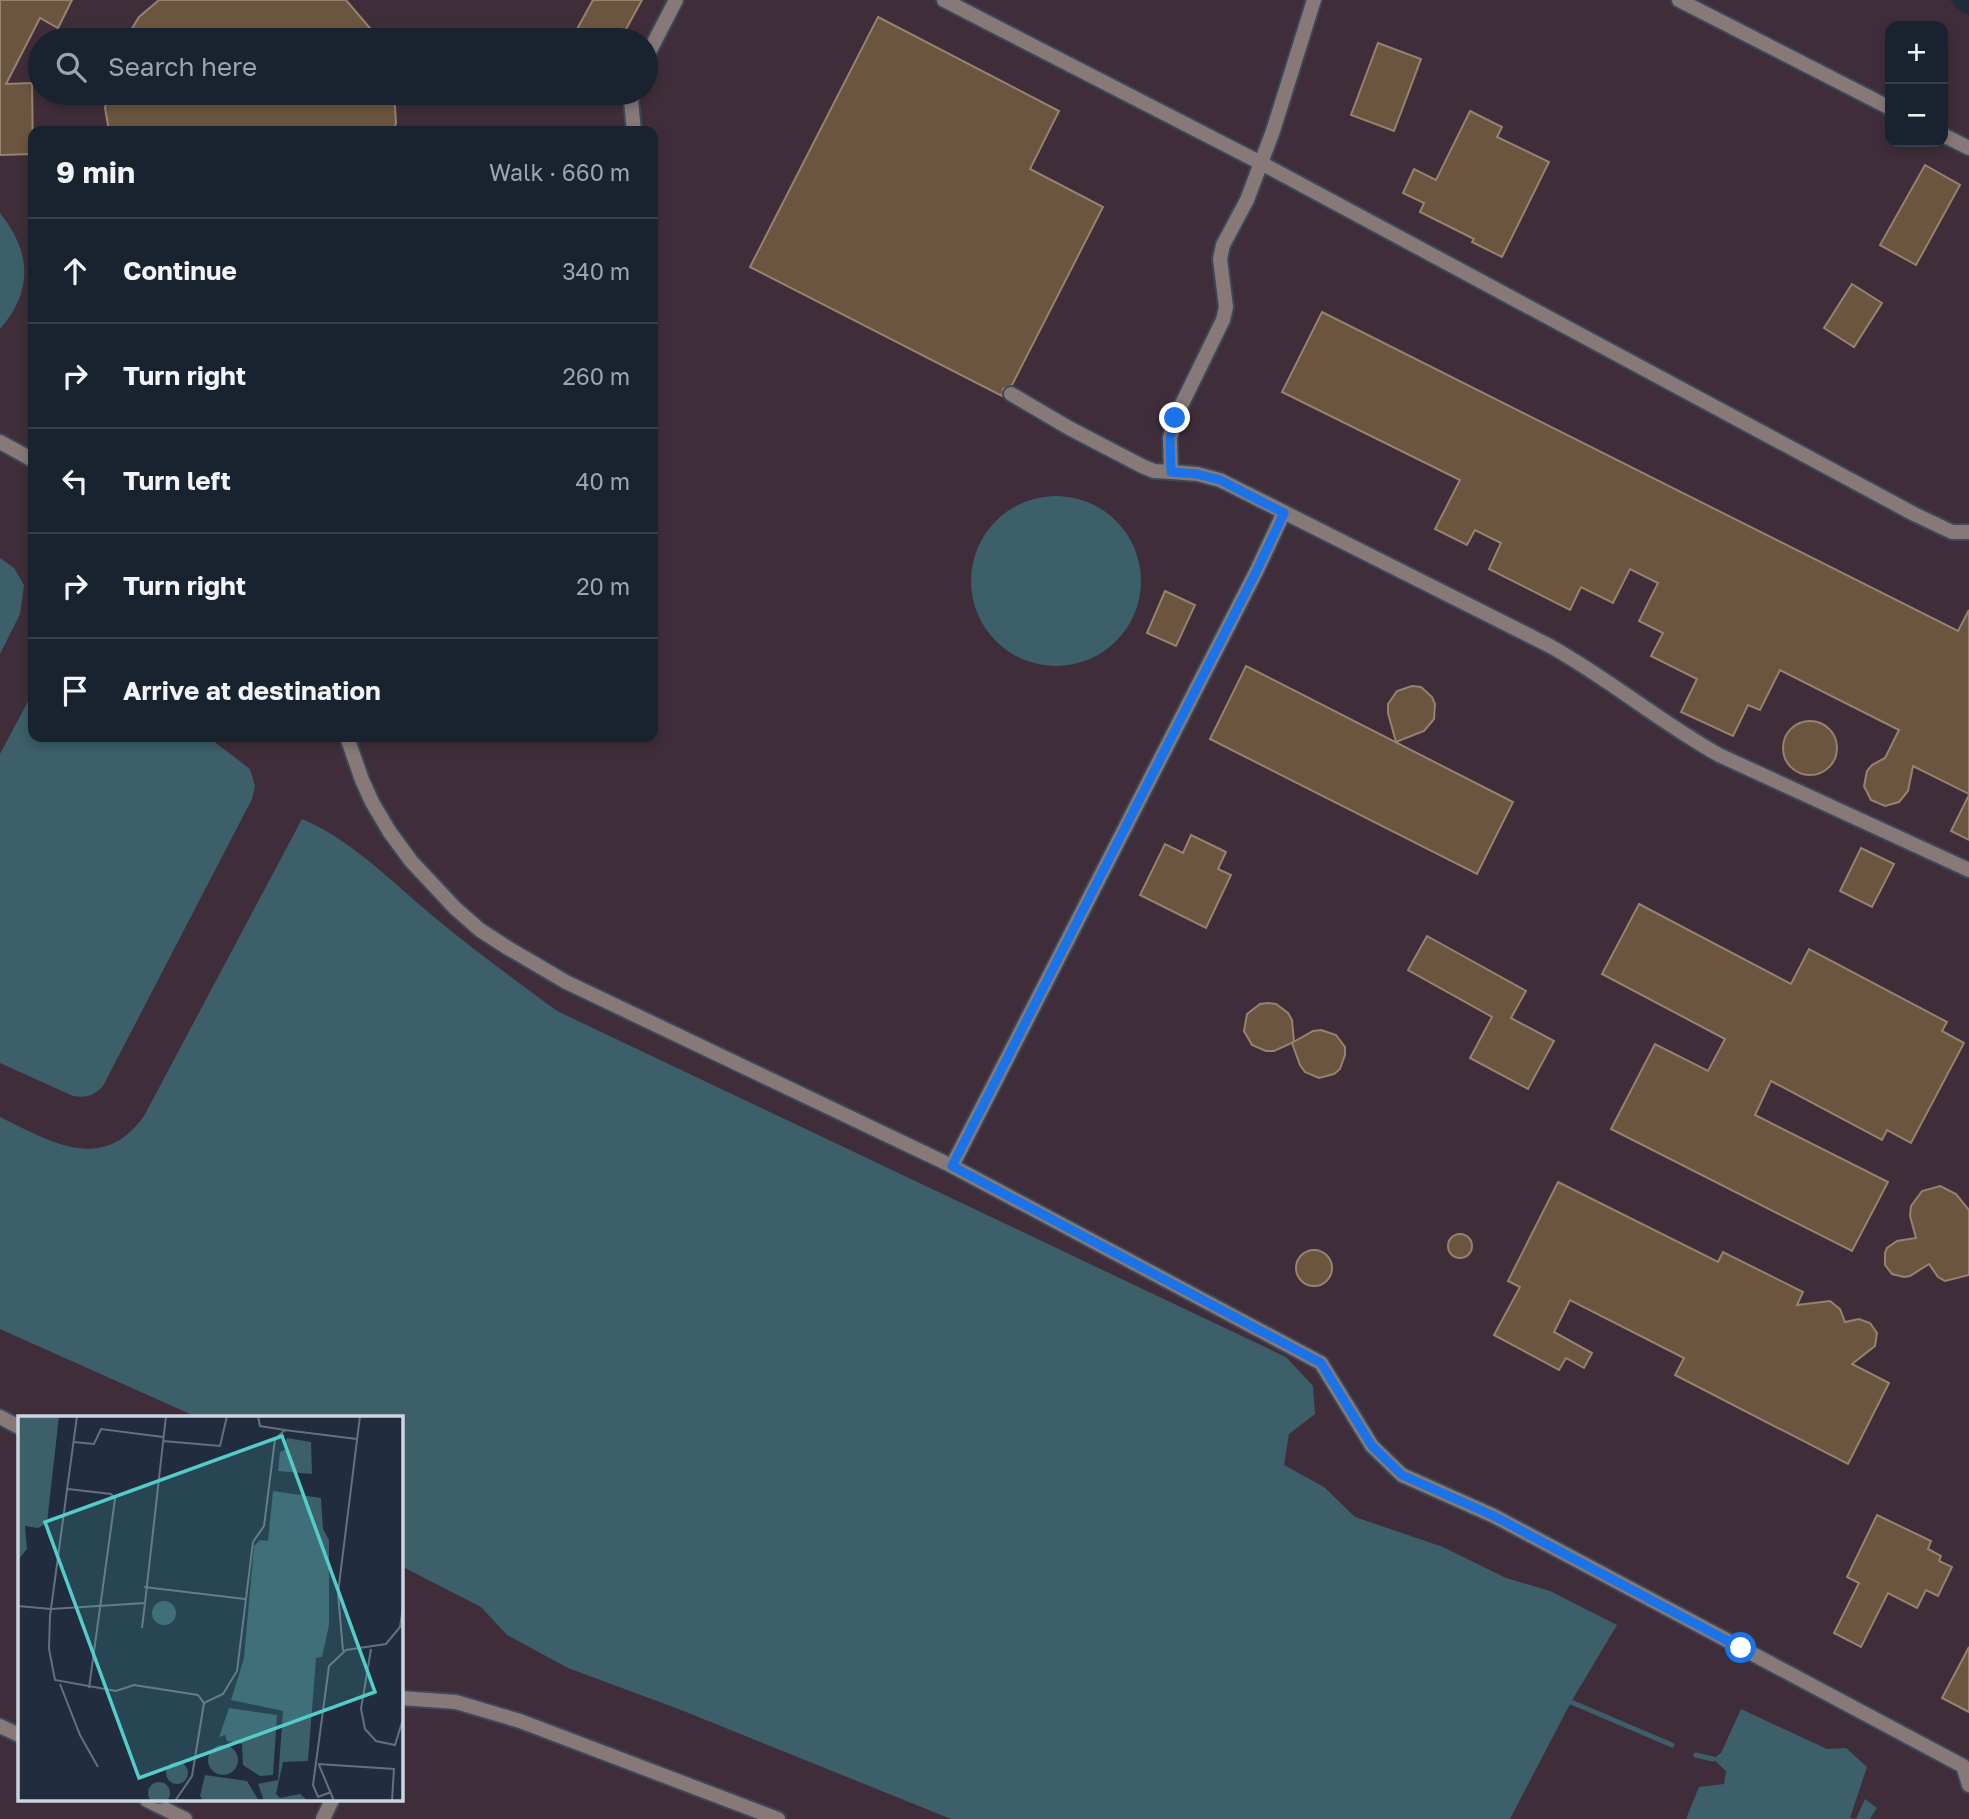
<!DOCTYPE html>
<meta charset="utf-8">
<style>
:root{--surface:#19222f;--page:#222a37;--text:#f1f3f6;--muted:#9fa4aa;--line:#373f4b}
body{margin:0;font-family:"Golos Text",sans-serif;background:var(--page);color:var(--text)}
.controls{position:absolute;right:21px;top:21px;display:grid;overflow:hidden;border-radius:14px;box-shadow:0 4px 10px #0003}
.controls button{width:63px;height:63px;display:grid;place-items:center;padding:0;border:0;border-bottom:2px solid var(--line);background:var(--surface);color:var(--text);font:35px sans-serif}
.stop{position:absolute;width:21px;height:21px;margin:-16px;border:5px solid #1a73e8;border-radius:50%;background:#fff}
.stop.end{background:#1a73e8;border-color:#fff;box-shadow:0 2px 7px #0008}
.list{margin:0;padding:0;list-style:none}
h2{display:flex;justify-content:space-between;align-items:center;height:91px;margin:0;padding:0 28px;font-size:30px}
h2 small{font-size:23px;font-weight:400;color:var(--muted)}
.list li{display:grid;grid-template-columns:46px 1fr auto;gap:21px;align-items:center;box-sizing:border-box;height:105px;padding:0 28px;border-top:2px solid var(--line)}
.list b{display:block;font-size:26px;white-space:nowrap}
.list em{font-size:23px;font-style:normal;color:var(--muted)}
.icon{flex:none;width:38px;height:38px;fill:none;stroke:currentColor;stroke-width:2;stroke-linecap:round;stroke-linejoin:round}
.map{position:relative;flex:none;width:1969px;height:1819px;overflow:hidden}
.search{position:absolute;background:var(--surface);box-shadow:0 4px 10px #0003;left:28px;top:28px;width:630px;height:77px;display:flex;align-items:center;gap:18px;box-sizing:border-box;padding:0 24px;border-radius:38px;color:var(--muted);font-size:26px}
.panel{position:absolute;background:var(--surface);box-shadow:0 4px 10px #0003;left:28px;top:126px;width:630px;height:616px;border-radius:14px}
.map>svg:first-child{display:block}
.industrial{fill:#3f2e39;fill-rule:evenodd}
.water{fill:#3c5f6a}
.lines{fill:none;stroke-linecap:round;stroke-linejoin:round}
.stream{stroke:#3c5f6a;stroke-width:5}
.building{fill:#6b553f;stroke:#96826f;stroke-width:2}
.minor-casing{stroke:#3c4859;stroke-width:18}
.minor{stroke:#867977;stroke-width:14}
.route{stroke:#1a73e8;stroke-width:9}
.inset-road{fill:none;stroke:#65707f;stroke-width:2}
.view{fill:#53cdc9;fill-opacity:0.15;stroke:#53cdc9;stroke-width:3.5}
.inset-edge{fill:none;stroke:#ccd5e0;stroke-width:3.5}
</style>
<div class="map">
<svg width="1969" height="1819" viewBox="0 0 1969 1819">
<rect width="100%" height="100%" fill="#212d3f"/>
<path class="industrial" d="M0,0h1950l8,10 11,5v1804h-1969zM1890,26h53v116h-53zM40,40h606v53h-606zM33,131h620v606h-620zM19,1418h382v382h-382z"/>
<g class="water">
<path d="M0,213c31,39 34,77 0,116z"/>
<circle cx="1056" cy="581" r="85"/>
<polygon points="0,558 14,568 24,585 20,614 0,654"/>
<path d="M33,692v45h175l42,32 5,17 -3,13 -149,287c-10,10 -16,12 -30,10l-73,-33v-309z"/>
<path d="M302,819c50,21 90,63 132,98 40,33 82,64 123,94l729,346 27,29 2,28 -26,20 -5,31 40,22 31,30 88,30 63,31 44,13 67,34 -46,77 -61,117h-559l-270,-109 -113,-42 -61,-33 -26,-28 -80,-41v-148h-202l-199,-89v-212c50,24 102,58 144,-1z"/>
<polygon points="1741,1709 1827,1749 1846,1748 1867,1767 1850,1818 1856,1819 1865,1799 1877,1808 1870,1819 1686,1819 1699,1787 1724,1784 1726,1771 1713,1759 1721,1753"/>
</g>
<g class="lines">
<g class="stream">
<polyline points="1571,1702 1672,1745"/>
<polyline points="1696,1755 1713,1759"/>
</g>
</g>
<g class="building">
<polygon points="0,0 72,0 58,28 40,18 6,84 32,83 33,154 0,155"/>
<polygon points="159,0 346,0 380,40 125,40 139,17"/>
<polygon points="593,0 642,0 620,40 571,40"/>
<polygon points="878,17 1059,111 1030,169 1103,207 1012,385 1003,389 1002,396 750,267"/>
<polygon points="1378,43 1421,59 1394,131 1351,115"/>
<polygon points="108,93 394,93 396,123 393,131 109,131 105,108"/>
<polygon points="1470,111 1502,127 1497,137 1549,162 1502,257 1472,242 1474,239 1420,212 1424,203 1403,193 1414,169 1436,180"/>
<polygon points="1925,165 1960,185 1916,265 1880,245"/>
<polygon points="1852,284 1882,303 1854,347 1824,328"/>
<polygon points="1322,312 1958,631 1969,610 1969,794 1913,766 1908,791 1899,802 1885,806 1871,800 1864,786 1867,771 1872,765 1885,758 1899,730 1780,670 1760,710 1748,705 1733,736 1681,712 1697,679 1651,656 1663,633 1639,621 1658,583 1630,569 1613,603 1581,587 1570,610 1489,569 1501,543 1475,530 1467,545 1435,529 1460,480 1282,392"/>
<polygon points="1165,591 1195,605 1176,646 1147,633"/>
<polygon points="1246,666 1513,802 1477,874 1210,739"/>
<polygon points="1412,686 1421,687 1432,697 1435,704 1434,719 1424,731 1396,742 1388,713 1388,704 1397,691"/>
<circle cx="1810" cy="748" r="27"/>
<polygon points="1969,795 1969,840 1951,831"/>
<polygon points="1191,835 1226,852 1218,869 1231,875 1206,928 1140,895 1165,844 1183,853"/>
<polygon points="1861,848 1894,864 1872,907 1840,891"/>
<polygon points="1639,904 1791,984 1809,949 1947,1022 1942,1031 1964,1043 1911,1143 1887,1130 1882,1140 1771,1081 1755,1115 1888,1182 1852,1251 1611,1129 1655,1044 1708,1071 1725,1039 1602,974"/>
<polygon points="1427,936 1526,991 1511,1018 1554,1041 1528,1089 1470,1058 1492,1017 1408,970"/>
<polygon points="1268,1003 1276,1004 1288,1013 1292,1020 1294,1042 1274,1051 1266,1051 1252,1045 1244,1031 1247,1014 1260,1004"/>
<polygon points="1321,1030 1336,1035 1345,1047 1345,1055 1340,1069 1334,1074 1319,1078 1305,1072 1300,1065 1292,1043 1313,1031"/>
<polygon points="1558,1182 1718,1262 1723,1252 1803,1292 1797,1305 1830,1301 1840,1309 1845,1322 1859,1319 1870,1323 1877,1333 1875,1346 1852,1364 1889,1383 1848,1464 1675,1375 1684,1358 1570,1300 1554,1332 1592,1353 1584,1368 1566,1358 1559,1370 1494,1335 1520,1287 1508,1281"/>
<polygon points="1940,1186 1956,1194 1969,1210 1969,1275 1945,1281 1938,1277 1929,1264 1910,1276 1904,1277 1892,1274 1885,1265 1885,1253 1887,1248 1897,1241 1916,1238 1910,1216 1911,1206 1922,1191"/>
<circle cx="1460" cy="1246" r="12"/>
<circle cx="1314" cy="1268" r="18"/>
<polygon points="1877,1515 1931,1541 1928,1549 1941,1556 1939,1561 1952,1567 1938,1596 1926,1590 1917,1608 1888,1593 1861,1647 1834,1633 1859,1583 1847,1577"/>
<polygon points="1969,1647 1969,1712 1942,1698"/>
</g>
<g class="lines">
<defs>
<g id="minor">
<polyline points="944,0 1261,163 1914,514 1952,532 1969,532"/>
<path d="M1314,0l-41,131 -26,69 -24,45 -3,14 6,48 -3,13 -48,98 -5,20 1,34 26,2 23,6 330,166c59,33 110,76 169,109l250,115"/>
<polyline points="1679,0 1890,108"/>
<polyline points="646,58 676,0"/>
<polyline points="633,93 631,101 634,131"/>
<polyline points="1943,135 1969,148"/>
<polyline points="1011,394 1069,428 1142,466 1154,471 1171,472"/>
<polyline points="0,442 33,460"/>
<polyline points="347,737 362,780 372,802 389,831 411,861 455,908 480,930 508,948 566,982 952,1166 1321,1363 1372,1446 1402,1475 1494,1516 1963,1766 1969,1785"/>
<polyline points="952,1166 1257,570 1284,512"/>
<polyline points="0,1417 19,1427"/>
<polyline points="401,1698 456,1702 520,1721 778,1819"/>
<polyline points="0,1726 19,1735"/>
<polyline points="147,1800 185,1819"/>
<polyline points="323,1819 332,1800"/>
</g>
</defs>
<use href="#minor" class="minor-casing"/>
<use href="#minor" class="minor"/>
</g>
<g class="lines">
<polyline class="route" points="1175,418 1170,438 1171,472 1197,474 1220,480 1284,513 1257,570 952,1166 1321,1363 1372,1446 1402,1475 1494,1516 1741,1648"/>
</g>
<g transform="translate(18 1416)">
<rect width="385" height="385" fill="#212d3f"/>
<path d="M0,0h41l-12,107 -9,5 -13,-2 2,23 -9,11zM269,22l24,4 1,32 -34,-3 2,-19 9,-4 -4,-5zM255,75l48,7 2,31 6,11v85l-7,32 -6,1 -8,103 -25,1 -7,32 4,4 20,-4 8,7h-44l-6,-17 20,-4 5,-69 -52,-11 13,-42 10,-112 6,-6 8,1zM134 197a12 12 0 1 1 24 0a12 12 0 1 1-24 0ZM211,292l48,7 -4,60 -13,1 -17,-11 -1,-21 -15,-3 -2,-6 -6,2zM190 344a15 15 0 1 1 30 0a15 15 0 1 1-30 0ZM148 357a11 11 0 1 1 22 0a11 11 0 1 1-22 0ZM187,359l42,6 12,20 -56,-1 -3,-4zM130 377a11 11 0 1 1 22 0a11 11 0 1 1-22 0Z" fill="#3c5f6a"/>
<path class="inset-road" d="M59,0l-27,200 -1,33 6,31 61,11 18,-6 64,10 6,8 19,-9 14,-23 16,-129 11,-16 11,-87 10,-9 72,9M240,0l2,10 25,4M145,25l57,5 7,-30M56,26l20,2 7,-15 62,8M50,73l43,5 4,5 -26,189M126,171l101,12M0,190l33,3 94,-6 21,-187M124,212l3,-25M353,233l-10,60 4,20 11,12 19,4 8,-26M325,235l-5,-58 22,-177M42,268l20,51 18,32M300,348l76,5 -2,32M301,349l15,36M313,376l-13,5 -5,-12 16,-119 17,-16 40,-6 14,-17 3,-19M157,385l17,-25 12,-73"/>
<path class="view" d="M264,20l93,256 -236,86 -94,-256z"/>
<rect width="385" height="385" class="inset-edge"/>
</g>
</svg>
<div class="controls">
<button>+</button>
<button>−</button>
</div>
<div class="stop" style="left:1741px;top:1648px"></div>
<div class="stop end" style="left:1175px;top:418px"></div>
<div class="search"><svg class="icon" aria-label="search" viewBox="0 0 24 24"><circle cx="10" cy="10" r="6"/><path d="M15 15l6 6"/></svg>Search here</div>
<section class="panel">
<h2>9 min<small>Walk · 660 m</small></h2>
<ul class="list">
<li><svg class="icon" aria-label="ahead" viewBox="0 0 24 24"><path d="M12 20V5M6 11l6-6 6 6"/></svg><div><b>Continue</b></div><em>340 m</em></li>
<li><svg class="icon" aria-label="right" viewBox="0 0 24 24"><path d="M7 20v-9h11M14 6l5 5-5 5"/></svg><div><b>Turn right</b></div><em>260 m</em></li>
<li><svg class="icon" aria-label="left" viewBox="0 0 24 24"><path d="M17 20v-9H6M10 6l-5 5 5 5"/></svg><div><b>Turn left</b></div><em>40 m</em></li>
<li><svg class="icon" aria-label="right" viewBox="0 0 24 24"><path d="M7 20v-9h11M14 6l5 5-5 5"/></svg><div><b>Turn right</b></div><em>20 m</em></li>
<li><svg class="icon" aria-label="arrive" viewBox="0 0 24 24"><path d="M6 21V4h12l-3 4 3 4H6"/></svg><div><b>Arrive at destination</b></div></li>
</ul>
</section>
</div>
